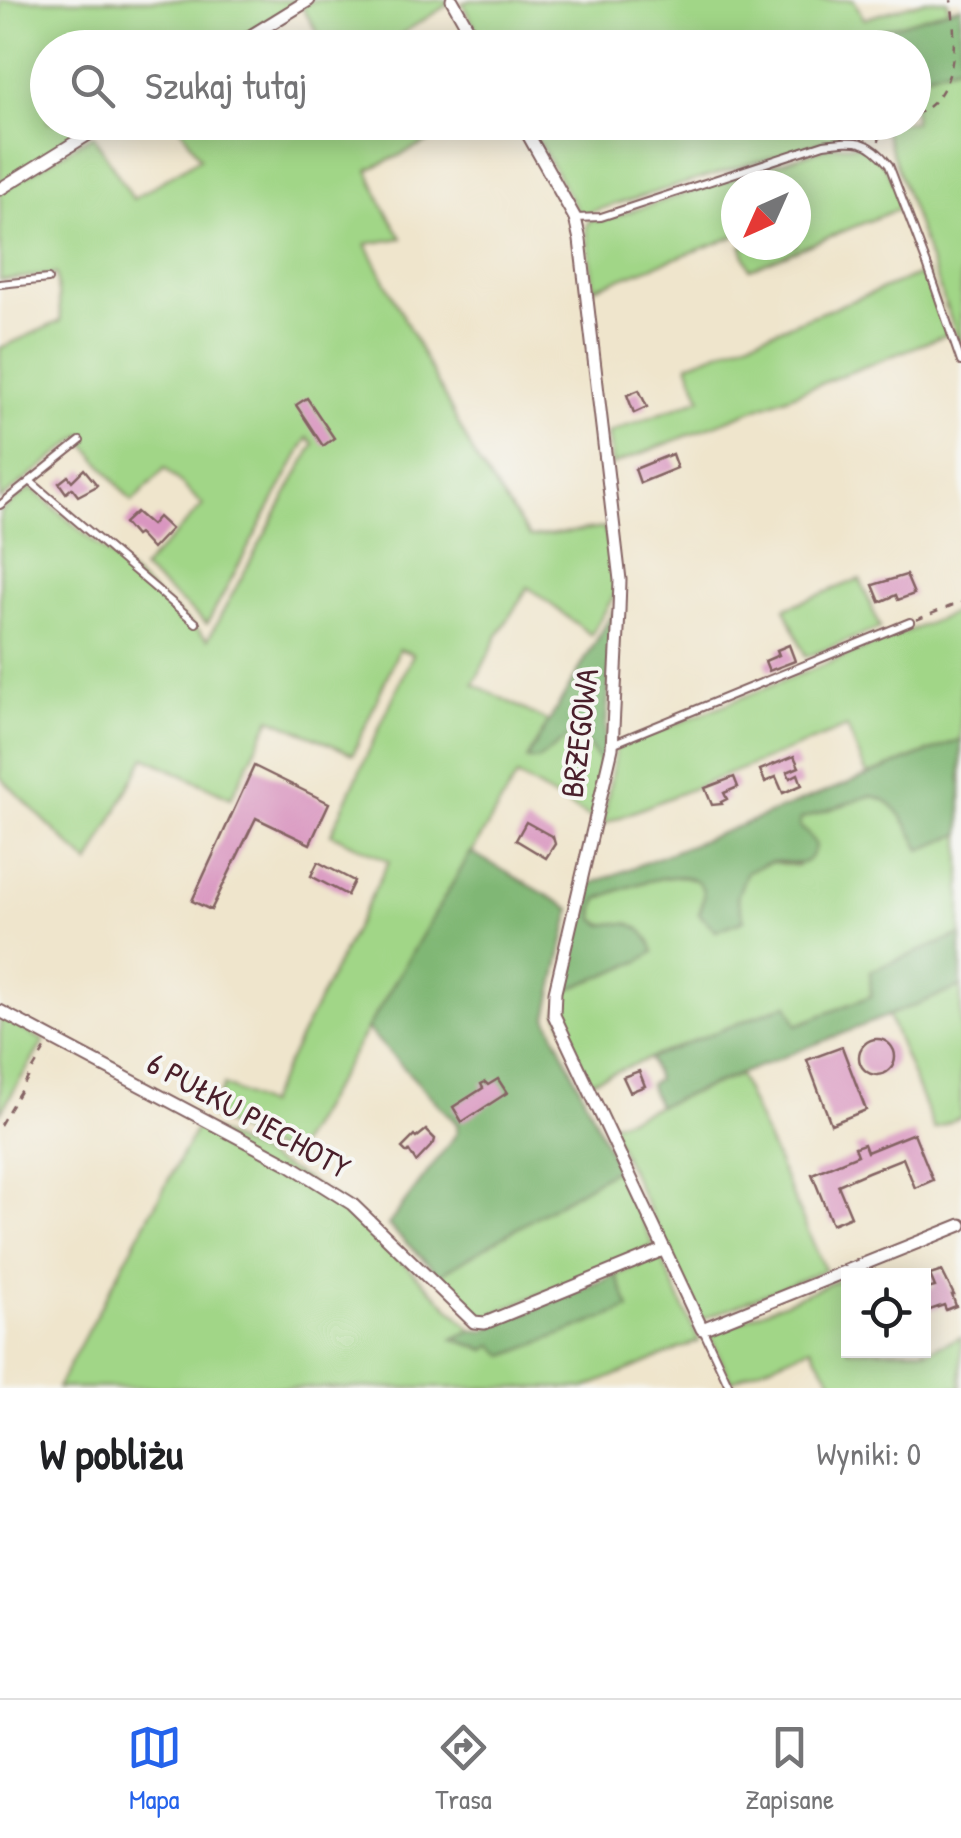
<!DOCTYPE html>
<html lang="pl">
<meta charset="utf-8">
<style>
:root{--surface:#fff;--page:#f6f6f6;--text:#202124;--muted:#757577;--line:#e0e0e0;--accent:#2563eb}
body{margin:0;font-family:"Patrick Hand",sans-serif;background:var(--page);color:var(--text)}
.controls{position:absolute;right:30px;bottom:30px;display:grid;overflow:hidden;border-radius:0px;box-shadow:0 5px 25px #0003}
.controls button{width:90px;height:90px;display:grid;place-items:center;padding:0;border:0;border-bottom:2px solid var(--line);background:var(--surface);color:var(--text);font:50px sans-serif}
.compass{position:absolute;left:721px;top:170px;width:90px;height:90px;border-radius:50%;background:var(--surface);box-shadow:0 5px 25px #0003;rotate:225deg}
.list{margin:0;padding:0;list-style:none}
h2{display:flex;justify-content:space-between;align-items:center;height:130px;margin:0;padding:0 40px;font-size:42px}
h2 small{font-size:32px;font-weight:400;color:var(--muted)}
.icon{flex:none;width:55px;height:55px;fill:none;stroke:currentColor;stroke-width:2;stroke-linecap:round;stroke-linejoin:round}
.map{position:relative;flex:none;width:961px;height:1388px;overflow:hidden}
.search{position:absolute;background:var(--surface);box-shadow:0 5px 25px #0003;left:30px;right:30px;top:30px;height:110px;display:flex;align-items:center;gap:25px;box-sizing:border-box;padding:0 35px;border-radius:55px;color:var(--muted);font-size:38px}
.sheet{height:310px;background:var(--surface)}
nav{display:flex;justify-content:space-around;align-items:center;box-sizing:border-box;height:140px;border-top:2px solid var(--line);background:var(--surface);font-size:28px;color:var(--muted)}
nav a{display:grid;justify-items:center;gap:5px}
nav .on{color:var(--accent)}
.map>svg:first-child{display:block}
.green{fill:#a1d687;stroke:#767a59;stroke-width:2.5}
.forest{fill:#80b774;stroke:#656b50;stroke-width:2.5}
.building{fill:#d996c0}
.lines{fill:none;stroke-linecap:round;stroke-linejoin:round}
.service-casing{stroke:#846463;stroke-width:10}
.minor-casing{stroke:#846463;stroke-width:15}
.path{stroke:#846463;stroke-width:2.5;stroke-dasharray:8 8;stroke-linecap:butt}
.service{stroke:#fff;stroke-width:6}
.minor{stroke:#fff;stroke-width:11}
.labels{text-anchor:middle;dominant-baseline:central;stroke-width:8;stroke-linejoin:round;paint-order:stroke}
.street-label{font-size:32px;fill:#4a1f2b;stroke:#f6f6f2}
</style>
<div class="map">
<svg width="961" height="1388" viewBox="0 0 961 1388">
<rect width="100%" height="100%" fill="#f6f6f2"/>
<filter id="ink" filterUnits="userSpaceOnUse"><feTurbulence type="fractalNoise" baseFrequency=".01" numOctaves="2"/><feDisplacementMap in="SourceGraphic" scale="20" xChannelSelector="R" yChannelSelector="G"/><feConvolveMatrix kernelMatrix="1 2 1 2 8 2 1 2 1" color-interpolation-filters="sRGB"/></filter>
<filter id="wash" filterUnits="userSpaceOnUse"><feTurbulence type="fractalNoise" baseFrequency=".0048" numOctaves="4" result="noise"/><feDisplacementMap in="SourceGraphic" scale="40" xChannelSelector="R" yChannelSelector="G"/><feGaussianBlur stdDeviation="2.25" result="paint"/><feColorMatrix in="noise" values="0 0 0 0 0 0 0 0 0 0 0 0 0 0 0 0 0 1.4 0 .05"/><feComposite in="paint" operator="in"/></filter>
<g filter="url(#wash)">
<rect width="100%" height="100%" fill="#efe5cc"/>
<g class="green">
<polygon points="0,0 303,0 225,47 48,48 48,122 103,123 0,185"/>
<polygon points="313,0 446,0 449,4 379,48 326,47 302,7"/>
<polygon points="472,0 854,0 864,19 926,0 947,0 949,10 824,47 486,48 462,3"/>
<polygon points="961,64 961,349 882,124 580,215 528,123 702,123 717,138 769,123 914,122 914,78"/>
<polygon points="178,123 469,123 368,170 383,206 402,238 366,244 479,464 530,537 605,528 615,586 615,594 591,635 528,587 498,635 474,684 549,722 528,758 573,733 588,745 603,765 592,819 517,776 291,1158 210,1116 224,1085 266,1105 389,861 331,834 413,654 399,649 353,754 271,718 231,798 145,757 89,864 0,777 0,512 31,488 208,639 314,444 308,437 207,624 142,569 203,505 165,468 132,502 84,443 88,440 83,435 0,500 0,348 61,321 56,274 0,280 0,192 93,135 133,199 200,158"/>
<path d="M861,145c27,16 31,34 42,62l-153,62 -9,-24h55v-60h-60v51l-142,52 -8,-62 4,-6h14l228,-74z"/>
<polygon points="926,272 948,334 612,465 608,433 701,398 688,364"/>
<polygon points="860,579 880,628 806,657 785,608"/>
<polygon points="961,610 961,739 867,775 847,727 603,824 616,748"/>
<path d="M869,796c27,0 41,33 52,54l40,-16v101l-91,36 2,25 -75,29 -10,-21 -198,78 -31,-69 6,-22 76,-30 -9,-37 -13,-1 -15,2 -8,-6 -1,-9 4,-11c17,-8 113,-46 107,-1 -1,5 -4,10 -6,16l17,17 28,-11 -7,-23 10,-26 25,-9 26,4 9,-33 -8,-7 1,-7z"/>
<polygon points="961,987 961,1117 934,1129 888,1015"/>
<polygon points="3,1018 44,1041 0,1113 0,1023"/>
<polygon points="739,1075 825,1270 701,1320 609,1125"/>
<polygon points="199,1123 306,1179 352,1212 472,1330 455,1338 493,1344 505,1356 629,1308 616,1275 660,1256 699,1341 585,1388 57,1388"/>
<polygon points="617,1168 654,1246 483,1318 439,1275"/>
<polygon points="848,1276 848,1350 924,1350 924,1347 926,1351 961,1337 961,1388 819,1388 833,1382 811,1347 731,1381 709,1334"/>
</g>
<g class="forest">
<polygon points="961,6 961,64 914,78 914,48 824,47"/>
<polygon points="615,609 603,765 588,745 573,733 538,760 527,759"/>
<path d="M961,739v95l-40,16c-11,-20 -25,-54 -52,-54l-68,23 -2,7 8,7 9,12c-9,29 -22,15 -43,17 -8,1 -18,7 -26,9l-10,26 7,23 -28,11 -17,-17c26,-66 -74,-27 -101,-15l-4,11 1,9 8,6c27,-5 41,-1 51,27l-14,9 -76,30 24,-106z"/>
<polygon points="471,852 571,909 547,1017 617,1168 439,1275 388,1225 457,1133 457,1124 367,1029"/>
<polygon points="961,935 961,987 658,1106 649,1084 657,1080 649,1058 788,1004 797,1025 871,996 870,971"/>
<polygon points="616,1275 630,1308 505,1356 493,1345 486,1350 453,1339 472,1330 483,1331"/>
</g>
<g id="blocks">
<g class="building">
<polygon points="639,390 647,407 634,413 627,395"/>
<polygon points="307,398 334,438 323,446 296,405"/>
<polygon points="672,454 677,468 640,483 635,469"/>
<polygon points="84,469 97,485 95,487 78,496 72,488 66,493 59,483 68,476 72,481"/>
<polygon points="136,512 151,525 158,517 171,529 152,549 141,537 138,534 135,536 124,523"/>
<polygon points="906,575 914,594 898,600 896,595 880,602 873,585"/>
<polygon points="789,645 795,661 769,671 765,661 779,655 777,650"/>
<polygon points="794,756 799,767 787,772 790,778 798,774 802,785 783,793 776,777 765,782 760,770"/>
<polygon points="254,766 329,803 310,844 256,818 211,910 192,901"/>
<polygon points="734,777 738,787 724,793 727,799 721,802 722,804 712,805 705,788"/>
<polygon points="526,822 553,837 555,844 546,858 516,840"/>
<polygon points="318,862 354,881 347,895 311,876"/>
<circle cx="877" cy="1057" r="18"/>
<polygon points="842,1047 866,1110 831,1124 807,1060"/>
<polygon points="639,1071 645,1086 630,1092 623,1077"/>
<polygon points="498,1079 507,1093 462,1122 453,1107 483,1088 481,1084 485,1082 488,1085"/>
<polygon points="426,1130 435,1139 434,1143 416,1162 409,1151 407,1153 402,1148 414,1136 416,1138"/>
<polygon points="914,1133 933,1180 915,1188 903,1158 868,1172 838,1185 851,1216 832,1224 812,1174 858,1155 855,1147 864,1144 867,1152"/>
<polygon points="942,1271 954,1295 952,1295 956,1306 946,1310 944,1305 927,1311 924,1306 924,1290 935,1287 930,1275"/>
</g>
</g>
</g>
<g filter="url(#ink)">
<use href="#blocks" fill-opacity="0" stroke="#846463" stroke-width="2.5"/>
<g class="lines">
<defs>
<g id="service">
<path d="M576,218l25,-1 223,-73c32,-4 44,-6 65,21l39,102 33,95"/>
<polyline points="0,284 48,279"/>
<polyline points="30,481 196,623"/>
<polyline points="0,505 80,441"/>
<polyline points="612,744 910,622"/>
<polyline points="703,1330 730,1388"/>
</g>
<g id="minor">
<polyline points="452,0 479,48"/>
<polyline points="231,48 309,0"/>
<polyline points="521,122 575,218 580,240 620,580 619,611 612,748 555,992 554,1015 702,1329 961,1225"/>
<polyline points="0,189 108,122"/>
<polyline points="0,1011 290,1165 352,1204 474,1322 485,1323 663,1250"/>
</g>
</defs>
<use href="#service" class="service-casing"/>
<use href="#minor" class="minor-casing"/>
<g class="path">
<path d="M914,115c44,-18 43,-74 37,-115"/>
<polyline points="879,141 881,127 895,122"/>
<polyline points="916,620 961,602"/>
<polyline points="0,1125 45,1049"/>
</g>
<use href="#service" class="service"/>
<use href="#minor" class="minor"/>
</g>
</g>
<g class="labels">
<g class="street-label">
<text transform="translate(579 733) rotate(-83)">BRZEGOWA</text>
<text transform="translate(249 1115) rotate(29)">6 PUŁKU PIECHOTY</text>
</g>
</g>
</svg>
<div class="controls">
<button><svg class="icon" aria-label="locate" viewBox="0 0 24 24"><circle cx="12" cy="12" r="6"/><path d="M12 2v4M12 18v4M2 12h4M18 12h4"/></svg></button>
</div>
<svg class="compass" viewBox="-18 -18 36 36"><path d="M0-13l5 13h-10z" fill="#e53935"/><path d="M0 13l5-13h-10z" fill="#757577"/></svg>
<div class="search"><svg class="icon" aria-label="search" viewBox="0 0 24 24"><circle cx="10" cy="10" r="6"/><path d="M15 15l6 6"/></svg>Szukaj tutaj</div>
</div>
<section class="sheet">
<h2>W pobliżu<small>Wyniki: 0</small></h2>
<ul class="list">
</ul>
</section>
<nav>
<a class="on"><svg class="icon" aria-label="map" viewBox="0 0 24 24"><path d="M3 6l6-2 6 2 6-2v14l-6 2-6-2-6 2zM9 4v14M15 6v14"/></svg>Mapa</a>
<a><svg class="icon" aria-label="directions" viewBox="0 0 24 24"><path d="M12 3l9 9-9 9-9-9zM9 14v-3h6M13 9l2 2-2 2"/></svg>Trasa</a>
<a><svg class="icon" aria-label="saved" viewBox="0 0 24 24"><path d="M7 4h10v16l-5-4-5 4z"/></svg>Zapisane</a>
</nav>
